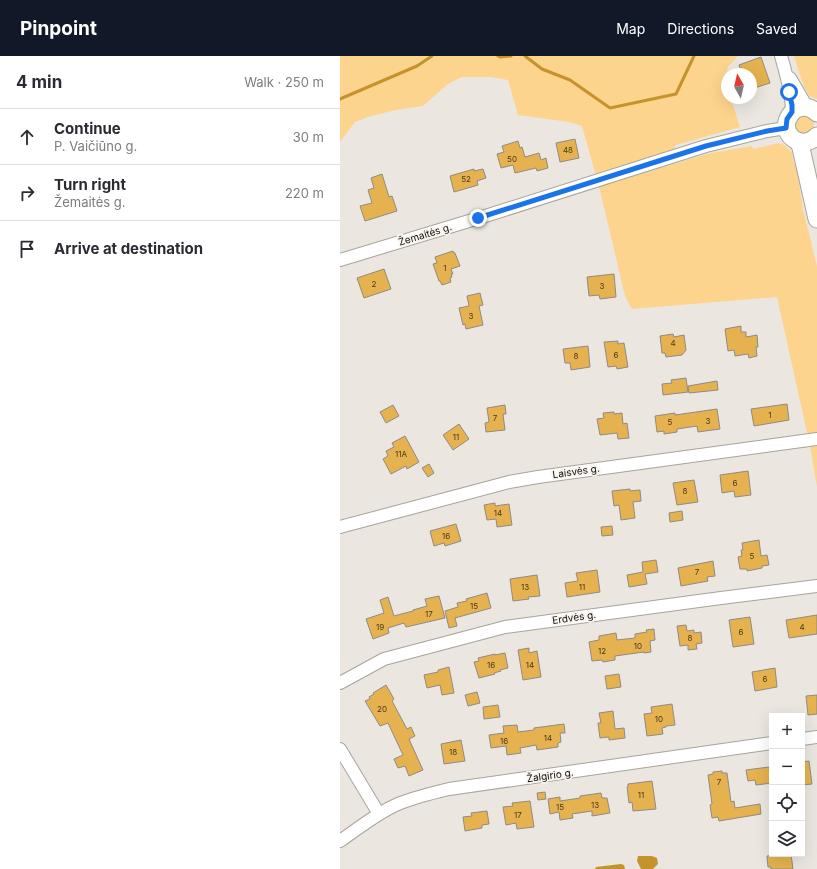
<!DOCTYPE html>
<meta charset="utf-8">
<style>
:root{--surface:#fff;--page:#f7f7f7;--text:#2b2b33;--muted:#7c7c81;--line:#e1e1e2;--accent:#111827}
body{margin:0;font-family:Inter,sans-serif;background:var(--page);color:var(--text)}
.controls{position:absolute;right:12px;bottom:12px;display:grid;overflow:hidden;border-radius:0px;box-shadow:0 4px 16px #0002}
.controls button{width:36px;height:36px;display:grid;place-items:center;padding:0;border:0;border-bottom:1px solid var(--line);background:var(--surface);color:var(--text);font:20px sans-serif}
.compass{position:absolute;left:381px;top:12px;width:36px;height:36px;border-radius:50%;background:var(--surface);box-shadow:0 4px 16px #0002;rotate:352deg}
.stop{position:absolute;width:12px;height:12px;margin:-9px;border:3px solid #1a73e8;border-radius:50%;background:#fff}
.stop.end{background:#1a73e8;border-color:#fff;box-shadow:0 1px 4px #0008}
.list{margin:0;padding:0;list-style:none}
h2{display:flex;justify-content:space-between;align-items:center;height:52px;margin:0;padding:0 16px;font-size:17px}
h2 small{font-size:13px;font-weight:400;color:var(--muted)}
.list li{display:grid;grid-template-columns:26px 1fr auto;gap:12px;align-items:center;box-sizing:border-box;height:56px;padding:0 16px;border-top:1px solid var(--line)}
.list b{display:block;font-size:15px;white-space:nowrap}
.list p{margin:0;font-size:13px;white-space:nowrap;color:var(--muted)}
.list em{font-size:13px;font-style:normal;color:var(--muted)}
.icon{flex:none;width:22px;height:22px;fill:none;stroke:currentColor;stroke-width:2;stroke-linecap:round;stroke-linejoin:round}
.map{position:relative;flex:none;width:477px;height:813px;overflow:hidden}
header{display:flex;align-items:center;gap:24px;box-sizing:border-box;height:56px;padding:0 20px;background:var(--accent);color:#fff}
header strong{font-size:19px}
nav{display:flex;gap:22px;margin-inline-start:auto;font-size:14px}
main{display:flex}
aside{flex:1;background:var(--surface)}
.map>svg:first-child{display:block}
.green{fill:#fdd48d}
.water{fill:#c5932b}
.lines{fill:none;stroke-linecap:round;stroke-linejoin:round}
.stream{stroke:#c5932b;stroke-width:3}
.building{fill:#e5b24f;stroke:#8e8b85}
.street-casing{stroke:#a7a39d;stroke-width:14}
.secondary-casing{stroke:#a7a39d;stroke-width:19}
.street{stroke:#fff;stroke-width:12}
.secondary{stroke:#fff;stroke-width:17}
.route{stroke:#1a73e8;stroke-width:5}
.labels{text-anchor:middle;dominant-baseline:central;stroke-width:3.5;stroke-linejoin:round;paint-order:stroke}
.number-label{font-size:8px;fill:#47391f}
.street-label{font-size:10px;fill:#12110f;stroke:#f8f4ee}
</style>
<header>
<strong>Pinpoint</strong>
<nav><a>Map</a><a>Directions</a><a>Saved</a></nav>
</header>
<main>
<aside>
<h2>4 min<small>Walk · 250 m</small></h2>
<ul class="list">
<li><svg class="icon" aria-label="ahead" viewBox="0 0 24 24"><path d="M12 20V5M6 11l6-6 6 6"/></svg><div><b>Continue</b><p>P. Vaičiūno g.</p></div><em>30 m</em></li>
<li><svg class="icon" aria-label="right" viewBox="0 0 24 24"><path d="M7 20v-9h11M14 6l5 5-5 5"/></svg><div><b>Turn right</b><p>Žemaitės g.</p></div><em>220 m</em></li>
<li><svg class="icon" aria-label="arrive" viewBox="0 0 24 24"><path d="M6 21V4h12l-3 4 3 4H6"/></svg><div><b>Arrive at destination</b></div></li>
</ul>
</aside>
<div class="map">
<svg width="477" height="813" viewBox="0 0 477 813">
<rect width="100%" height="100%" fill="#ebe7e0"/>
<g class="green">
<polygon points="0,0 398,0 388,11 383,27 384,40 393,49 400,71 336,89 330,98 256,120 242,70 229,66 178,59 168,24 151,21 122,21 108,28 83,50 56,54 31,60 15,66 0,86"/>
<path d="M454,0h23v43c-3,-1 -6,-2 -8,-4 -6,-7 -12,-30 -15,-39z"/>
<path d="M463,59c8,3 12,5 11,14l-10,6c-3,-1 -5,-2 -7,-4 -6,-6 0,-14 6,-16z"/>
<polygon points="439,87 444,89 452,96 454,108 456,107 463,153 477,210 477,431 470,390 437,241 292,253 285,240 259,130 371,97 412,90 413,93"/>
</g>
<g class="water">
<polygon points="298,800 312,800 317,802 318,808 313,813 301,813 297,805"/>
<polygon points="281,808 284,809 285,813 255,813 256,811"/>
</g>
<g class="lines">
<g class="stream">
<polyline points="158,0 160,1 171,0"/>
<polyline points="185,0 202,13 230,24 270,52 336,38 354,0"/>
<polyline points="0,43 77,10 92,0"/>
</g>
</g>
<g class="building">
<polygon points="421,1 430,27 411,33 411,18 402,18 399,9"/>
<polygon points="235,83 239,102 220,106 216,87"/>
<polygon points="178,85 180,92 182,91 185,101 199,97 201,104 206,102 208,112 197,115 196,112 175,117 173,109 161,112 157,98 164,96 162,90"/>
<polygon points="134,113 134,115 143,113 146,122 137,125 138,129 114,136 110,120"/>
<polygon points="42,118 49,141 52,140 57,155 25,165 20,150 32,147 28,134 34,132 31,122"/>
<polygon points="113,195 114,197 115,197 120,210 111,213 113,218 111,218 112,221 110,222 111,226 102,229 100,225 99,225 93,208 97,207 95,201"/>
<polygon points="44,213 51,233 24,242 17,222"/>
<polygon points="274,218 276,241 260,243 259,239 249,240 247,221"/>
<polygon points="140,237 143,249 139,250 143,269 126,273 125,268 123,269 119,252 129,250 127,240"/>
<polygon points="401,270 401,276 406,276 406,281 417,279 418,291 416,291 417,300 409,302 408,298 395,300 394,294 388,295 385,273"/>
<polygon points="333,278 334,281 344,279 346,294 342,299 326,301 325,297 322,297 320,280"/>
<polygon points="278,285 278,288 284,287 288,311 277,313 276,310 268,311 264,286"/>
<polygon points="248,290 250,311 231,314 230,307 225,307 223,293"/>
<polygon points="346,322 348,336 323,339 322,328 332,327 331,324"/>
<polygon points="377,325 378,334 349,337 348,330"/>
<polygon points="447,348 449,364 414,370 411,353"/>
<polygon points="53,349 59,360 46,367 40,356"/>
<polygon points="165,349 166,358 163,358 165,374 146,376 145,367 149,366 147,352"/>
<polygon points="377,353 380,373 358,376 357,370 337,373 337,376 324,378 324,375 317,376 315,360 335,357 335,359"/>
<polygon points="274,356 274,358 282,357 283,368 287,367 289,382 278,383 277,377 260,379 257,363 264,362 263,357"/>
<polygon points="119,368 129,383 113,394 103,379"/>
<polygon points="65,380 79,406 67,413 66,410 51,418 43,403 48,400 46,395 54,391 52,387"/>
<polygon points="89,408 94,417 88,421 82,412"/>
<polygon points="408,415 411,439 395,441 394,435 382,437 380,419"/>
<polygon points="354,424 358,446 337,449 333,427"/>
<polygon points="290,433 290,435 300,434 301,445 293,446 295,462 281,464 279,449 274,450 272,435"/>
<polygon points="155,447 155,450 169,448 172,469 157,471 156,463 147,464 144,449"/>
<polygon points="342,455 343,464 330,466 329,457"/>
<polygon points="116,468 121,485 105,490 104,487 94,490 90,475"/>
<polygon points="272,470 273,479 262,480 261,471"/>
<polygon points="419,484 421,500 427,499 429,509 422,510 422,512 407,515 407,513 400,513 398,501 402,500 401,494 403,494 402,487"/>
<polygon points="316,504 318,516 305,518 307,528 289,531 287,519 303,516 302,506"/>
<polygon points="373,505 375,520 367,521 368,525 341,530 338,512"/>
<polygon points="257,514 260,536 227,541 225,527 238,525 236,517"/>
<polygon points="197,519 200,540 188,541 189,543 173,545 170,523"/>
<polygon points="147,537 151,552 115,562 117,570 109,572 105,555 118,551 117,547 127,545 126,543"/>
<polygon points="99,540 105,562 66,571 64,567 48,572 49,577 33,583 26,563 44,557 40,544 48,541 54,560 73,555 73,554 87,550 85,543"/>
<polygon points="477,559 477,578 449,582 446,564"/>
<polygon points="410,561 414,588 393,591 389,564"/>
<polygon points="346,569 347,575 354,574 354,577 361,576 362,587 356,588 357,593 348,594 348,589 340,590 337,570"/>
<polygon points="314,573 315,584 310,585 311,596 304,597 304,596 275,600 275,604 263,606 262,604 252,605 249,586 259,584 259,580 276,577 277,584 295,582 295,578 307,576 306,574"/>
<polygon points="189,592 189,597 197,595 201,621 183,624 178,594"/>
<polygon points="165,597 168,612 160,614 161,615 154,617 155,618 139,622 134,606 139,605 138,602 155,598 155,599"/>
<polygon points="109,611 114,637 102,639 100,629 87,632 84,619 98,616 98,614"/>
<polygon points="435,612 437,631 415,635 412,616"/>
<polygon points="279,618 281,631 267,633 265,620"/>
<polygon points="46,629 54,643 52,645 67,673 71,671 75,680 69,683 83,714 69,720 65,710 58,712 54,703 63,699 48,667 40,670 25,645 30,643 29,641 34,638 33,637"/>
<polygon points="137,636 140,647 128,650 125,639"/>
<polygon points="477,639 477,658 468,659 466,640"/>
<polygon points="332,648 335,669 326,670 326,671 322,672 323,678 307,680 304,658 312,657 311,651"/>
<polygon points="158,649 160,661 144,663 143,651"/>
<polygon points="273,655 275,673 284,672 285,682 269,684 269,681 260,682 258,667 261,667 259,657"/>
<polygon points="224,668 225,677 220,677 221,686 218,687 218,691 197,694 196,689 180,692 181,697 167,699 166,690 151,692 149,679 164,677 163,670 177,669 178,676 194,674 194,672"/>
<polygon points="121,684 125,705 104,708 101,688"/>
<polygon points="469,705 472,728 462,729 462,706"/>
<polygon points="429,711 430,718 432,717 432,727 416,729 415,724 408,725 406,714"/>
<polygon points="382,715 382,717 387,717 391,746 394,745 395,752 420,748 421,758 379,765 378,761 372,762 370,749 372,748 368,719 373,718 373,716"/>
<polygon points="312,725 316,753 293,755 292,746 289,747 287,731 288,730 288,728"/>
<polygon points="205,736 206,743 198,744 197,737"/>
<polygon points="261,737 262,742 267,742 270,757 252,760 252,755 232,758 233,762 220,764 219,756 210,758 208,743 220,741 220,745 240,742 240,740"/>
<polygon points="190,745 194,771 177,773 176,767 166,769 163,751 173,750 172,747"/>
<polygon points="147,755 149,768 142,769 142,772 125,775 123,761 132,760 131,757"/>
<polygon points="436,798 451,798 453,813 431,813 431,811 428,811 427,800 436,799"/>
</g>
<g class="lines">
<defs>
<g id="street">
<path d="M441,0c5,17 11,39 11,56"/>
<polyline points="450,22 467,51"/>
<polyline points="0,204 139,162 366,90 427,75 446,72"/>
<polyline points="0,471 169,426 198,421 477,383"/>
<polyline points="0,627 44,603 165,571 381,542 477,530"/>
<polyline points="462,683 477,681"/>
<polyline points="0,693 39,758"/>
<path d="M0,785c19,-13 37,-28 58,-37 17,-7 34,-11 51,-15l323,-46"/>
</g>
<g id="secondary">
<path d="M477,57c-4,-4 -8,-6 -14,-6 -5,1 -10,3 -13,8 -12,18 10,37 27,21"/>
<polyline points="459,86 461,92 477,163"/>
</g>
</defs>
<use href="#street" class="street-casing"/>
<use href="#secondary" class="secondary-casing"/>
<use href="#street" class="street"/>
<use href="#secondary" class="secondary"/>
</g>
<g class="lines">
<polyline class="route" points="138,162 366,90 427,75 446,72 447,63 452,56 452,49 449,36"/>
</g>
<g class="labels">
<g class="number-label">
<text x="228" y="94">48</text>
<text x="172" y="103">50</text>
<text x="126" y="123">52</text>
<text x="105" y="212">1</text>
<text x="34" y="228">2</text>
<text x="262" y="230">3</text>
<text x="131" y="260">3</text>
<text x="333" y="287">4</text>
<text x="276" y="299">6</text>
<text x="236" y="300">8</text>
<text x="430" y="359">1</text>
<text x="155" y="362">7</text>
<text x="368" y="365">3</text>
<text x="330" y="366">5</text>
<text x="116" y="381">11</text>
<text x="61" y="398">11A</text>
<text x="395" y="427">6</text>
<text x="345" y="435">8</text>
<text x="158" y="457">14</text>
<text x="106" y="480">16</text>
<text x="412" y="500">5</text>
<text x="357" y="516">7</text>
<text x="185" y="531">13</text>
<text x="242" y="531">11</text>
<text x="134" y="550">15</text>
<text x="89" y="558">17</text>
<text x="40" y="571">19</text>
<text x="462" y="571">4</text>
<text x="401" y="576">6</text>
<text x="350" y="582">8</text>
<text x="298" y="590">10</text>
<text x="262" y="595">12</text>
<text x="151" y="609">16</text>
<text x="190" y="609">14</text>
<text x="425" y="623">6</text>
<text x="42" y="653">20</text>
<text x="319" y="663">10</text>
<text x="208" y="682">14</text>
<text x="164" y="685">16</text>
<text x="113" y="696">18</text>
<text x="379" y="726">7</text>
<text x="301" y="739">11</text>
<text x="255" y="749">13</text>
<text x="220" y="751">15</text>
<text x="178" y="759">17</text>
</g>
<g class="street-label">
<text transform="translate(85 178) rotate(-17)">Žemaitės g.</text>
<text transform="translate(236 415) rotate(-8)">Laisvės g.</text>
<text transform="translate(234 561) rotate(-8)">Erdvės g.</text>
<text transform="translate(210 719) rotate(-8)">Žalgirio g.</text>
</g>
</g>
</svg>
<div class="controls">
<button>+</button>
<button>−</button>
<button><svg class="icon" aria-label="locate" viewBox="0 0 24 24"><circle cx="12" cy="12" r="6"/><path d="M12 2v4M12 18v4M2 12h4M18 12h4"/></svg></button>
<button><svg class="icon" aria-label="layers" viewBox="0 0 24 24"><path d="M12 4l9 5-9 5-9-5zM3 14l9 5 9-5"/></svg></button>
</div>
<svg class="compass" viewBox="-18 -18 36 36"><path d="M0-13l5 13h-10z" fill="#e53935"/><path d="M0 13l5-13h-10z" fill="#7c7c81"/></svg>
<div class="stop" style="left:449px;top:36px"></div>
<div class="stop end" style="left:138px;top:162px"></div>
</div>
</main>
